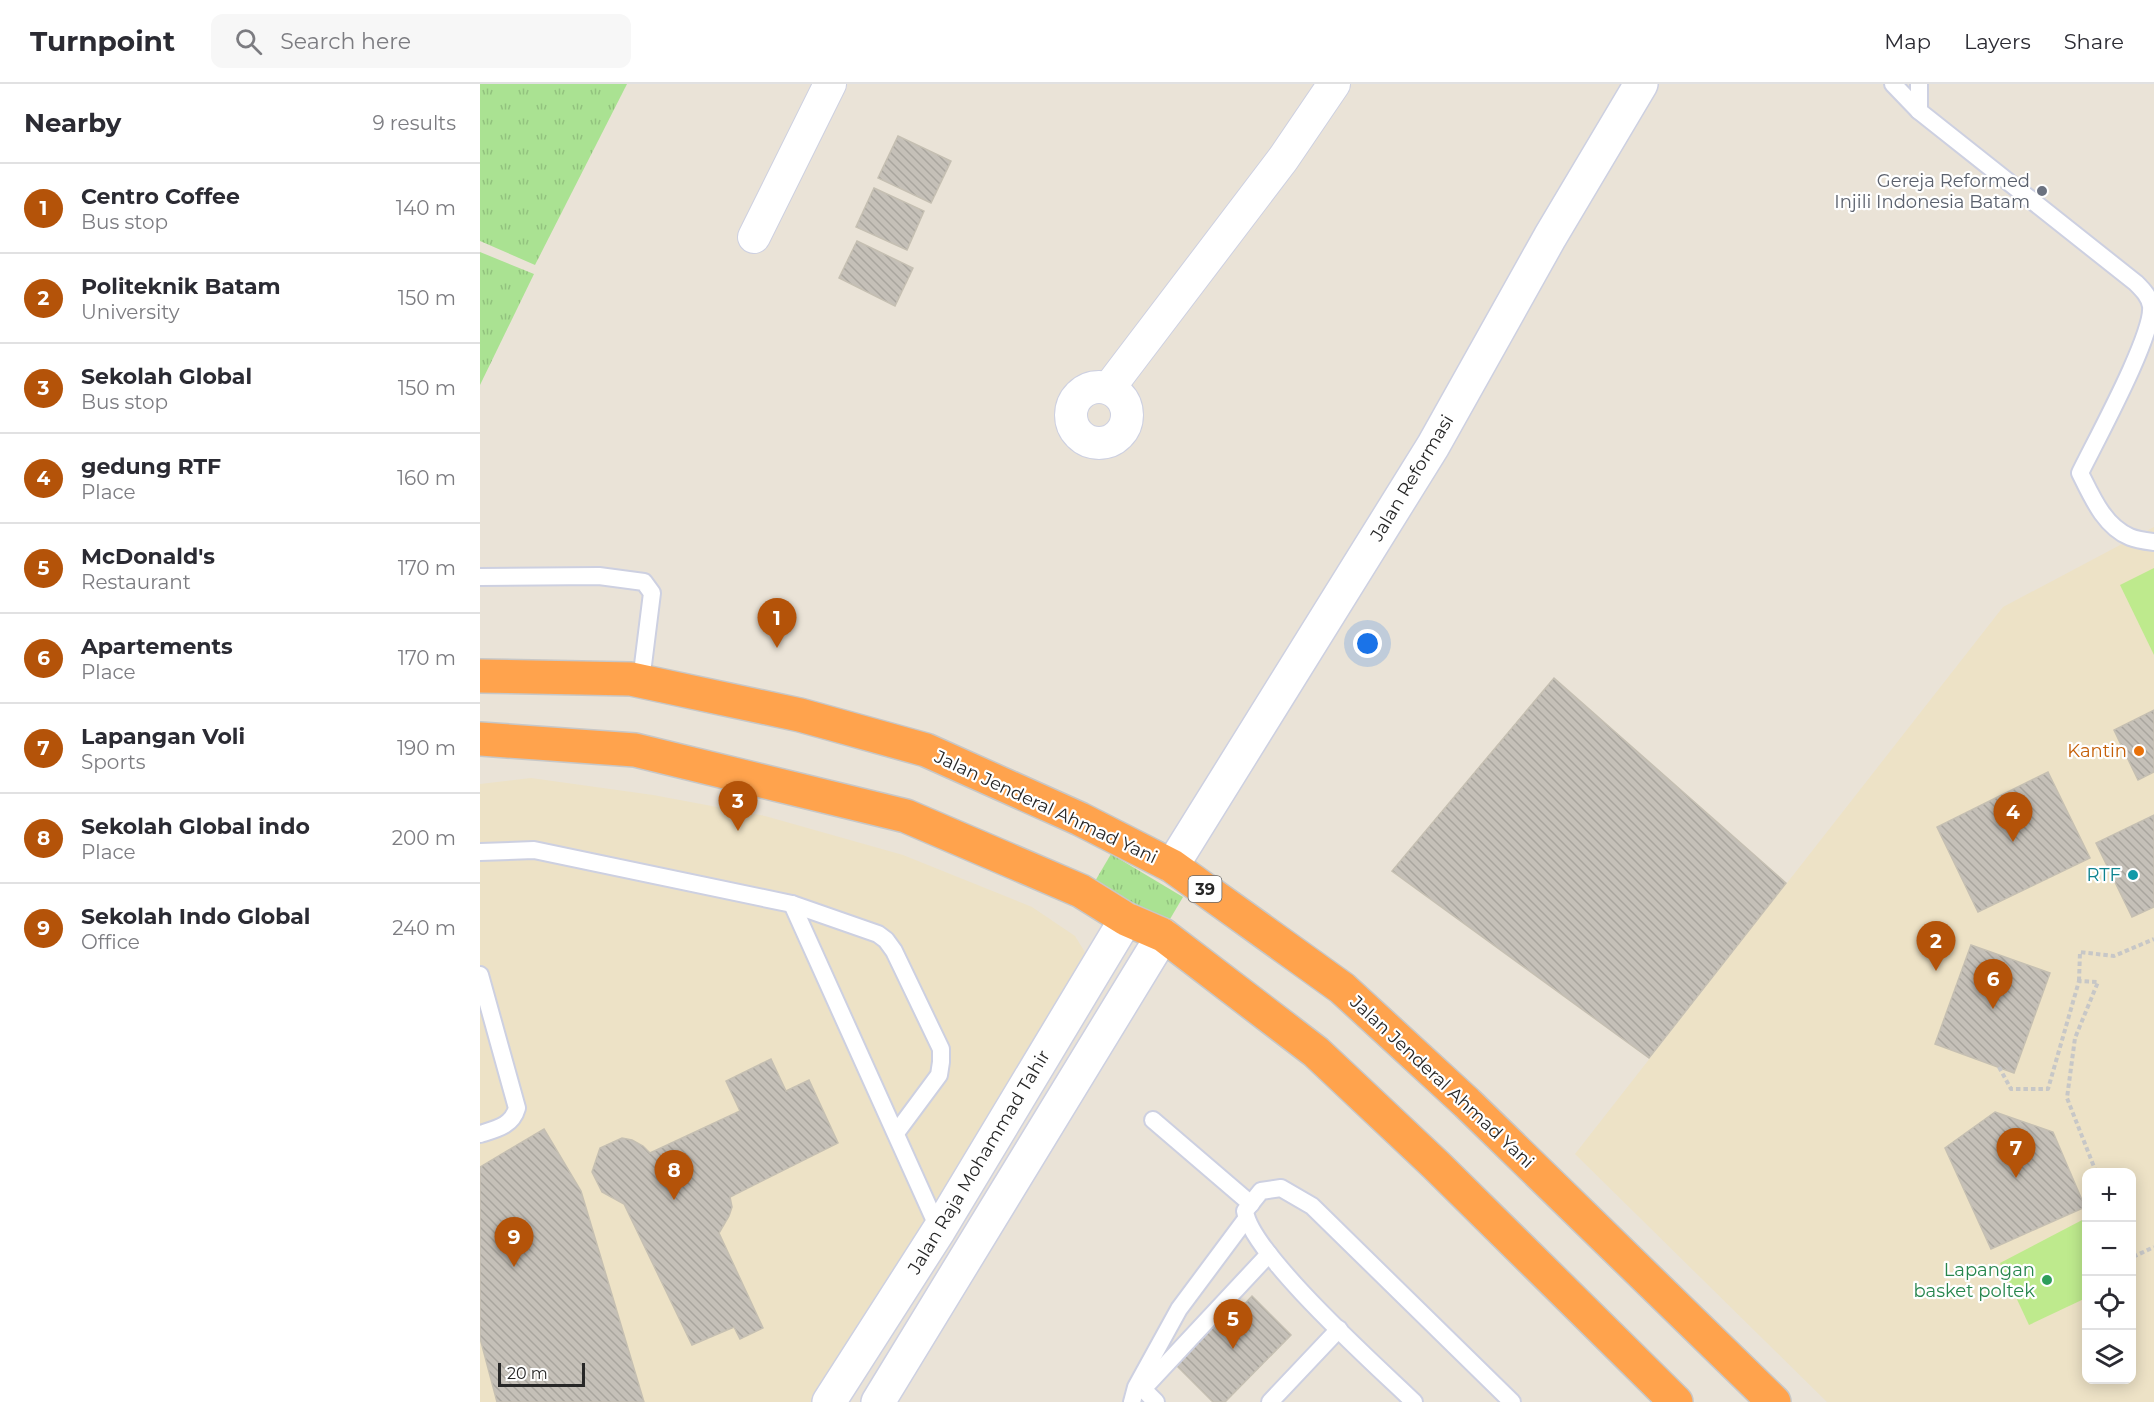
<!DOCTYPE html>
<meta charset="utf-8">
<style>
:root{--surface:#fff;--page:#f7f7f7;--text:#2b2b33;--muted:#7c7c81;--line:#e1e1e2;--accent:#b45309}
body{margin:0;font-family:Montserrat,sans-serif;background:var(--page);color:var(--text)}
.controls{position:absolute;right:18px;bottom:18px;display:grid;overflow:hidden;border-radius:12px;box-shadow:0 3px 15px #0003}
.controls button{width:54px;height:54px;display:grid;place-items:center;padding:0;border:0;border-bottom:2px solid var(--line);background:var(--surface);color:var(--text);font:30px sans-serif}
.scale{position:absolute;left:18px;bottom:15px;width:87px;box-sizing:border-box;padding-left:6px;border:3px solid #272727;border-top:0;font-size:16px;line-height:21px;white-space:nowrap;color:#272727;-webkit-text-stroke:4px #fff;paint-order:stroke}
.you{position:absolute;left:888px;top:560px;width:21px;height:21px;margin:-15px;border:4px solid #fff;border-radius:50%;background:#1a73e8;box-shadow:0 0 0 9px #1a73e833}
.badge{display:grid;place-items:center;width:39px;height:39px;border-radius:50%;background:var(--accent);color:#fff;font-size:20px;font-weight:700}
.pin{position:absolute;translate:-50% -50px;filter:drop-shadow(0 2px 3px #0008)}
.pin::after{content:'';position:absolute;top:32px;width:21px;height:18px;background:inherit;clip-path:polygon(0 0,100% 0,50% 100%)}
.list{margin:0;padding:0;list-style:none}
h2{display:flex;justify-content:space-between;align-items:center;height:78px;margin:0;padding:0 24px;font-size:26px}
h2 small{font-size:20px;font-weight:400;color:var(--muted)}
.list li{display:grid;grid-template-columns:39px 1fr auto;gap:18px;align-items:center;box-sizing:border-box;height:90px;padding:0 24px;border-top:2px solid var(--line)}
.list b{display:block;font-size:22px;white-space:nowrap}
.list p{margin:0;font-size:20px;white-space:nowrap;color:var(--muted)}
.list em{font-size:20px;font-style:normal;color:var(--muted)}
.icon{flex:none;width:33px;height:33px;fill:none;stroke:currentColor;stroke-width:2;stroke-linecap:round;stroke-linejoin:round}
.map{position:relative;flex:none;width:1674px;height:1318px;overflow:hidden}
header{display:flex;align-items:center;gap:36px;box-sizing:border-box;height:84px;padding:0 30px;background:var(--surface);border-bottom:2px solid var(--line)}
header strong{font-size:28px}
nav{display:flex;gap:33px;margin-inline-start:auto;font-size:21px}
.search{width:420px;height:54px;background:var(--page);display:flex;align-items:center;gap:15px;box-sizing:border-box;padding:0 21px;border-radius:12px;color:var(--muted);font-size:22px}
main{display:flex}
aside{flex:1;background:var(--surface)}
.map>svg:first-child{display:block}
.education{fill:#ede2c6;fill-rule:evenodd}
.grass{fill:url(#grass-tufts)}
.pitch{fill:#beea8d}
.building{fill:url(#building-back-hatch);stroke:#c5bfb2;stroke-width:1.5}
.lines{fill:none;stroke-linecap:round;stroke-linejoin:round}
.lane-casing{stroke:#cdd0e1;stroke-width:20}
.street-casing{stroke:#cdd0e1;stroke-width:34}
.secondary-casing{stroke:#cdd0e1;stroke-width:36}
.highway-casing{stroke:#c7c7c7;stroke-width:36}
.path{stroke:#c7c7c7;stroke-width:4;stroke-dasharray:4.5 3;stroke-linecap:butt}
.lane{stroke:#fff;stroke-width:16}
.street{stroke:#fff;stroke-width:32}
.secondary{stroke:#fff;stroke-width:33}
.highway{stroke:#ffa34d;stroke-width:33}
.worship-dot{fill:#6b7280;stroke:#fff;stroke-width:2}
.food-dot{fill:#e8710a;stroke:#fff;stroke-width:2}
.culture-dot{fill:#0f9aa8;stroke:#fff;stroke-width:2}
.leisure-dot{fill:#2e9e5b;stroke:#fff;stroke-width:2}
.labels{text-anchor:middle;dominant-baseline:central;stroke-width:4.5;stroke-linejoin:round;paint-order:stroke}
.shield{fill:#fff;stroke:#686868;stroke-width:1.5}
.shield-label{font-size:16px;font-weight:bold;fill:#272727}
.worship-label{font-size:18px;fill:#5b616d;stroke:#fff;text-anchor:end}
.street-label{font-size:18px;fill:#272727;stroke:#fff}
.food-label{font-size:18px;fill:#c56008;stroke:#fff;text-anchor:end}
.culture-label{font-size:18px;fill:#0d838f;stroke:#fff;text-anchor:end}
.leisure-label{font-size:18px;fill:#27864d;stroke:#fff;text-anchor:end}
</style>
<header>
<strong>Turnpoint</strong>
<div class="search"><svg class="icon" aria-label="search" viewBox="0 0 24 24"><circle cx="10" cy="10" r="6"/><path d="M15 15l6 6"/></svg>Search here</div>
<nav><a>Map</a><a>Layers</a><a>Share</a></nav>
</header>
<main>
<aside>
<h2>Nearby<small>9 results</small></h2>
<ul class="list">
<li><span class="badge">1</span><div><b>Centro Coffee</b><p>Bus stop</p></div><em>140 m</em></li>
<li><span class="badge">2</span><div><b>Politeknik Batam</b><p>University</p></div><em>150 m</em></li>
<li><span class="badge">3</span><div><b>Sekolah Global</b><p>Bus stop</p></div><em>150 m</em></li>
<li><span class="badge">4</span><div><b>gedung RTF</b><p>Place</p></div><em>160 m</em></li>
<li><span class="badge">5</span><div><b>McDonald's</b><p>Restaurant</p></div><em>170 m</em></li>
<li><span class="badge">6</span><div><b>Apartements</b><p>Place</p></div><em>170 m</em></li>
<li><span class="badge">7</span><div><b>Lapangan Voli</b><p>Sports</p></div><em>190 m</em></li>
<li><span class="badge">8</span><div><b>Sekolah Global indo</b><p>Place</p></div><em>200 m</em></li>
<li><span class="badge">9</span><div><b>Sekolah Indo Global</b><p>Office</p></div><em>240 m</em></li>
</ul>
</aside>
<div class="map">
<svg width="1674" height="1318" viewBox="0 0 1674 1318">
<defs>
<pattern id="grass-tufts" width="24" height="20" patternUnits="userSpaceOnUse" patternTransform="scale(1.5)"><rect width="24" height="20" fill="#aae292"/><path d="M3 7l-1-3M5 7V3M7 7l1-3M15 17l-1-3M17 17v-4M19 17l1-3" fill="none" stroke="#92c27e"/></pattern>
<pattern id="building-back-hatch" width="6" height="6" patternUnits="userSpaceOnUse" patternTransform="scale(1.5)"><rect width="6" height="6" fill="#c5c0b8"/><path d="M-1 5l2 2M0 0l6 6M5-1l2 2" fill="none" stroke="#a9a59e"/></pattern>
</defs>
<rect width="100%" height="100%" fill="#eae3d7"/>
<g class="education">
<path d="M1674,443v875h-327l-252,-248 428,-547zM1606,1088h46v208h-46z"/>
<polygon points="51,694 173,711 285,732 423,771 552,823 595,852 608,873 338,1318 0,1318 0,700"/>
</g>
<g class="grass">
<polygon points="0,0 147,0 55,181 0,157"/>
<polygon points="0,168 54,190 0,301"/>
<polygon points="631,770 703,813 683,847 611,804"/>
</g>
<g class="pitch">
<polygon points="1674,484 1674,571 1640,501"/>
<polygon points="1606,1134 1606,1214 1549,1241 1520,1179"/>
</g>
<g class="building">
<polygon points="418,52 471,77 451,119 398,94"/>
<polygon points="394,104 444,127 427,166 376,143"/>
<polygon points="377,157 433,184 415,222 359,194"/>
<polygon points="1074,594 1306,799 1169,974 912,787"/>
<polygon points="1674,626 1674,688 1658,696 1634,646"/>
<polygon points="1568,688 1610,774 1498,828 1457,743"/>
<polygon points="1674,731 1674,823 1652,833 1616,759"/>
<polygon points="1491,861 1570,889 1534,989 1455,960"/>
<polygon points="291,975 306,1007 329,996 358,1059 250,1113 252,1123 249,1132 239,1149 283,1244 260,1255 254,1243 212,1261 144,1120 122,1108 112,1088 120,1064 142,1054 152,1056 163,1062 170,1069 260,1027 246,997"/>
<polygon points="1515,1028 1573,1048 1605,1123 1511,1165 1465,1064"/>
<polygon points="64,1045 101,1107 164,1318 17,1318 0,1254 0,1083"/>
<polygon points="772,1212 811,1251 745,1318 733,1318 694,1279 750,1222 756,1229"/>
</g>
<g class="lines">
<defs>
<g id="lane">
<polyline points="1413,0 1439,27"/>
<path d="M1439,0v27l217,172c7,7 13,13 15,23 3,29 -56,136 -71,167 12,24 24,53 50,64 7,3 16,4 24,5"/>
<polyline points="0,493 119,492 164,498 172,509 161,597"/>
<polyline points="0,768 54,766 312,820 398,850 406,856 414,867 461,965 461,978 459,991 416,1049"/>
<polyline points="312,820 459,1146"/>
<path d="M0,891l37,133c-5,18 -21,21 -37,26"/>
<polyline points="673,1036 771,1120"/>
<polyline points="652,1318 656,1303 699,1225 766,1135"/>
<polyline points="676,1318 663,1305 789,1170"/>
<polyline points="790,1318 859,1245"/>
<path d="M934,1318c-35,-34 -163,-148 -169,-191l16,-20 20,-3 31,18 200,196"/>
</g>
<g id="street">
<polyline points="274,153 350,0"/>
<circle cx="619" cy="331" r="28"/>
<polyline points="629,304 803,75 854,0"/>
</g>
<g id="secondary">
<polyline points="692,782 953,362 1070,153 1161,0"/>
<polyline points="349,1318 459,1146 646,835"/>
<polyline points="398,1318 683,851"/>
</g>
<g id="highway">
<polyline points="0,592 151,595 320,631 446,666 600,735 692,782 862,904 987,1019 1294,1318"/>
<polyline points="0,655 155,666 426,732 601,807 646,835 683,851 836,968 956,1081 1196,1318"/>
</g>
</defs>
<use href="#lane" class="lane-casing"/>
<use href="#street" class="street-casing"/>
<use href="#secondary" class="secondary-casing"/>
<use href="#highway" class="highway-casing"/>
<g class="path">
<polyline points="1599,897 1600,868 1634,872 1674,855"/>
<polyline points="1519,983 1531,1005 1568,1005 1599,897 1618,898 1595,954 1587,1014 1616,1088"/>
<polyline points="1652,1163 1655,1172 1674,1163"/>
</g>
<use href="#lane" class="lane"/>
<use href="#street" class="street"/>
<use href="#secondary" class="secondary"/>
<use href="#highway" class="highway"/>
</g>
<circle class="worship-dot" cx="1562" cy="107" r="6"/>
<circle class="food-dot" cx="1659" cy="667" r="6"/>
<circle class="culture-dot" cx="1653" cy="791" r="6"/>
<circle class="leisure-dot" cx="1567" cy="1196" r="6"/>
<g class="labels">
<rect class="shield" x="708.5" y="792" width="33" height="26" rx="4.5"/>
<g class="shield-label">
<text x="725" y="805">39</text>
</g>
<g class="worship-label">
<text x="1550" y="97">Gereja Reformed<tspan x="1550" dy="21">Injili Indonesia Batam</tspan></text>
</g>
<g class="street-label">
<text transform="translate(932 394) rotate(-59)">Jalan Reformasi</text>
<text transform="translate(566 723) rotate(25)">Jalan Jenderal Ahmad Yani</text>
<text transform="translate(962 998) rotate(43)">Jalan Jenderal Ahmad Yani</text>
<text transform="translate(499 1078) rotate(-59)">Jalan Raja Mohammad Tahir</text>
</g>
<g class="food-label">
<text x="1647" y="667">Kantin</text>
</g>
<g class="culture-label">
<text x="1641" y="791">RTF</text>
</g>
<g class="leisure-label">
<text x="1555" y="1186">Lapangan<tspan x="1555" dy="21">basket poltek</tspan></text>
</g>
</g>
</svg>
<div class="controls">
<button>+</button>
<button>−</button>
<button><svg class="icon" aria-label="locate" viewBox="0 0 24 24"><circle cx="12" cy="12" r="6"/><path d="M12 2v4M12 18v4M2 12h4M18 12h4"/></svg></button>
<button><svg class="icon" aria-label="layers" viewBox="0 0 24 24"><path d="M12 4l9 5-9 5-9-5zM3 14l9 5 9-5"/></svg></button>
</div>
<div class="scale">20 m</div>
<div class="you"></div>
<div class="pin badge" style="left:297px;top:564px">1</div>
<div class="pin badge" style="left:1456px;top:887px">2</div>
<div class="pin badge" style="left:258px;top:747px">3</div>
<div class="pin badge" style="left:1533px;top:758px">4</div>
<div class="pin badge" style="left:753px;top:1265px">5</div>
<div class="pin badge" style="left:1513px;top:925px">6</div>
<div class="pin badge" style="left:1536px;top:1094px">7</div>
<div class="pin badge" style="left:194px;top:1116px">8</div>
<div class="pin badge" style="left:34px;top:1183px">9</div>
</div>
</main>
